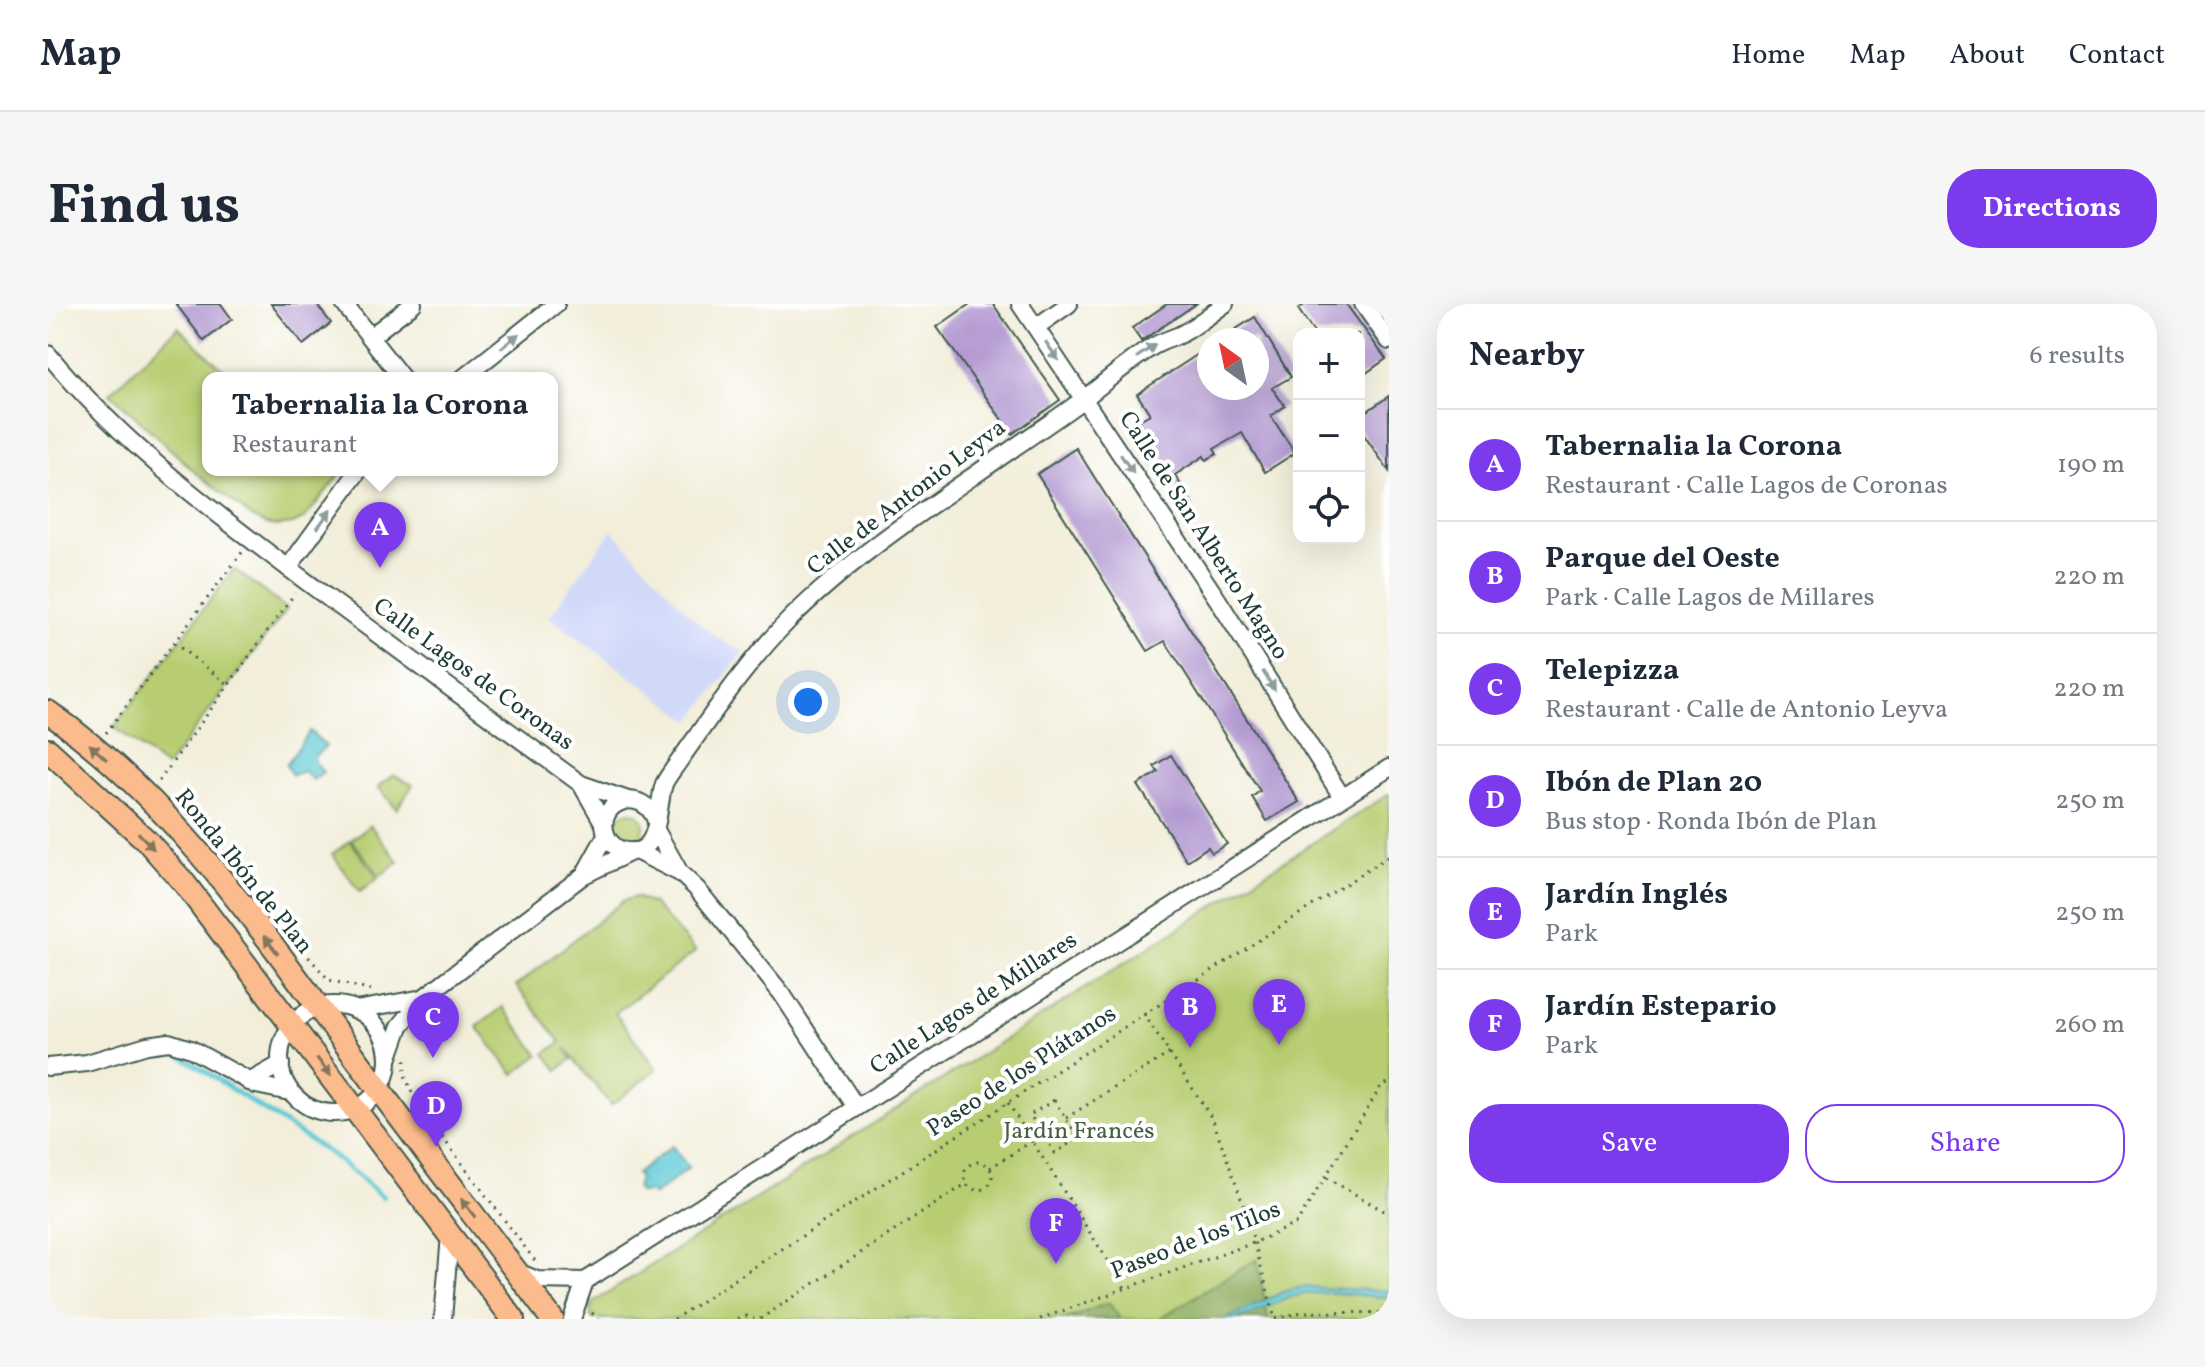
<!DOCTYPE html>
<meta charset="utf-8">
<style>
:root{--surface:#fff;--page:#f6f6f7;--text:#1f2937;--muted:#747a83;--line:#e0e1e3;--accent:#7c3aed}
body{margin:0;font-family:Vollkorn,serif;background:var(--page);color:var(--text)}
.controls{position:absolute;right:24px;top:24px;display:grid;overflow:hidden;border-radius:16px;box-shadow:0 8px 32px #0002}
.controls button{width:72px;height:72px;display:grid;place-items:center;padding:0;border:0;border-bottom:2px solid var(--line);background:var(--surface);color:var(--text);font:40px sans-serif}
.compass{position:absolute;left:1149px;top:24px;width:72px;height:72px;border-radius:50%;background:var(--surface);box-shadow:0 8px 32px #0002;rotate:327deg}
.you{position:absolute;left:760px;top:398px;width:28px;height:28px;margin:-20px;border:6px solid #fff;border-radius:50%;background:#1a73e8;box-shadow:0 0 0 12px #1a73e833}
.badge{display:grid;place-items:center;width:52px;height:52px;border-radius:50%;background:var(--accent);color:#fff;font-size:26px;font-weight:700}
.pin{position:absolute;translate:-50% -66px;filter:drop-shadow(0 2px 4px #0008)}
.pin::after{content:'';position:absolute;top:42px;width:28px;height:24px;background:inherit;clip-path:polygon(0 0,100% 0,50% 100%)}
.popup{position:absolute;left:154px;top:68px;width:356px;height:104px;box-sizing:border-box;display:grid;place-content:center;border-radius:16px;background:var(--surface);filter:drop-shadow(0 2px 6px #0005);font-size:26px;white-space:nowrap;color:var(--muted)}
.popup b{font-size:30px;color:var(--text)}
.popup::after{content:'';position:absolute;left:50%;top:100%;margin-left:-16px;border:16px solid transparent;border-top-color:var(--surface)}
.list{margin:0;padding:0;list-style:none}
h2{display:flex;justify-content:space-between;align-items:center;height:104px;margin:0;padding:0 32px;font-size:34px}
h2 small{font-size:26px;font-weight:400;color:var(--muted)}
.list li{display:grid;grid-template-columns:52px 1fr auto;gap:24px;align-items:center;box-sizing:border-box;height:112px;padding:0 32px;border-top:2px solid var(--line)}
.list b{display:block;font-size:30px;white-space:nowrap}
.list p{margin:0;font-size:26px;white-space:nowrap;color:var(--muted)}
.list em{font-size:26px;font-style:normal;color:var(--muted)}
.actions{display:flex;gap:16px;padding:24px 32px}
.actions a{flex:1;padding:18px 0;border:2px solid var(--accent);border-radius:32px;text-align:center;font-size:28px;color:var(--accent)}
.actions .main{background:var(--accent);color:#fff}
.icon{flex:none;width:44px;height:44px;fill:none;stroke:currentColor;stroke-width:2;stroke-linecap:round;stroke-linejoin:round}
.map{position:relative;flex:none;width:1341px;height:1015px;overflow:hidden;border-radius:32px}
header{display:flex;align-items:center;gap:48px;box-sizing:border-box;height:112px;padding:0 40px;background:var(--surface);border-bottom:2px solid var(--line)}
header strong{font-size:38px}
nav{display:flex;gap:44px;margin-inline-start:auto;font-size:28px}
.intro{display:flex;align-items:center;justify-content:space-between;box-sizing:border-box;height:192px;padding:0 48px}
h1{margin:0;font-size:56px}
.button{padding:20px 36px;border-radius:32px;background:var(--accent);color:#fff;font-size:28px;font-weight:700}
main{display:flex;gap:48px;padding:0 48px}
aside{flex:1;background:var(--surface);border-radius:32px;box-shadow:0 8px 32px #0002}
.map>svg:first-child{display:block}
.built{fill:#d1d9f9}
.green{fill:#b8cd71;stroke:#6c8552;stroke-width:2}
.forest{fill:#92b063;stroke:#58764c;stroke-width:2}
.water{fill:#5dc9d6;stroke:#3e8385;stroke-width:2}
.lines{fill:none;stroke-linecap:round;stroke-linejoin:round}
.stream{stroke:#5dc9d6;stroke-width:5}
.building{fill:#b39ad2}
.minor-casing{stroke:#3f584d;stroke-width:20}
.major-casing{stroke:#3f584d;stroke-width:26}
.path{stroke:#3f584d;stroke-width:3;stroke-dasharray:2 6;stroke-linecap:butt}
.minor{stroke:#fff;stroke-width:16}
.major{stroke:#fbbb8c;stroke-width:22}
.oneway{fill:#8f9e9a}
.oneway2{fill:#82765c}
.labels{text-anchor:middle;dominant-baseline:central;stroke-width:8;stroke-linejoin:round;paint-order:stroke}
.street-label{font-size:24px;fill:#1f3d34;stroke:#fff}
.park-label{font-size:24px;fill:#456143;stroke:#fff}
</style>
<header>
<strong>Map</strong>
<nav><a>Home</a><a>Map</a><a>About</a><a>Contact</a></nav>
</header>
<div class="intro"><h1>Find us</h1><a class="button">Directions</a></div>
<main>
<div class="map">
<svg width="1341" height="1015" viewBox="0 0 1341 1015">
<rect width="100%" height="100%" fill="#fff"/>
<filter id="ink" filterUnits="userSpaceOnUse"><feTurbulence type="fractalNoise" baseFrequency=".0125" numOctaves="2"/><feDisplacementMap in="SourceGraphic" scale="16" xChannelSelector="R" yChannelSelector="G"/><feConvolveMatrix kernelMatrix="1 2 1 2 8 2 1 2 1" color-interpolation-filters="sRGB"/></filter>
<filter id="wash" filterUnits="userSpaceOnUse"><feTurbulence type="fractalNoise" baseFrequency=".006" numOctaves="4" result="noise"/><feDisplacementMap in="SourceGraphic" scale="32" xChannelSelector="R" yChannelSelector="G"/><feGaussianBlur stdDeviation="1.8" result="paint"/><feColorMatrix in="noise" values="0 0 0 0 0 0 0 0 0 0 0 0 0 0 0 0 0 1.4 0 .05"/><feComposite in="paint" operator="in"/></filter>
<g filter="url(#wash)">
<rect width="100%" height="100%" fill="#f2eeda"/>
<polygon class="built" points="564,226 649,318 677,339 696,347 643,417 501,313"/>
<g class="green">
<polygon points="130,23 184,74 160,74 160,166 295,166 257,214 245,220 229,222 218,220 205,214 146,167 62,89"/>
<polygon points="186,265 239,305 118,463 66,423"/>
<polygon points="345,471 365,481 349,505 330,483"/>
<polygon points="1341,490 1341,1015 544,1015 542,1004 546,998"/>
<circle cx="582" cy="522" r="14"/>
<polygon points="322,521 351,558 332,572 303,536"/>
<polygon points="302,537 330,574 312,588 284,550"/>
<polygon points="587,593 605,600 648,647 567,709 609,765 563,801 517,744 524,755 510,766 497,750 513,738 468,682 575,597"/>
<polygon points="455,703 491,751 466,770 429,723"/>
</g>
<g class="forest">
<polygon points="1209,955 1220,1015 1111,1015"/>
<polygon points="1061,999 1072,1015 1018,1015"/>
</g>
<g class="water">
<polygon points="262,427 278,442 266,453 268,460 275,468 265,476 256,467 244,471 238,461"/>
<polygon points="624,842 641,864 605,892 603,889 592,889 588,884 591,874 588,870"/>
<path d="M1254,983l87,4v6c-28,-1 -62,-7 -90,-2 -26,6 -46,24 -73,24l57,-27z"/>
</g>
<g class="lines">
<polyline class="stream" points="0,772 42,768 123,745 284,851 335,893"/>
</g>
<g id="blocks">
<g class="building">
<polygon points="128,0 173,0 184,15 156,37"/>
<polygon points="223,0 268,0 283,19 255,41"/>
<polygon points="922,0 945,0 1012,96 964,130 889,23"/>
<polygon points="1119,0 1148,0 1093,37 1084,24"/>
<polygon points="1258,0 1298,0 1338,55 1311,74 1311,30 1267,30 1250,5"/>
<polygon points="1207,13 1243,73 1224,84 1237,102 1223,112 1247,149 1217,168 1194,129 1166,145 1169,150 1158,156 1156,152 1127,171 1145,201 1136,206 1081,122 1102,110 1089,90 1161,43 1161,84 1209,84 1209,36 1171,36"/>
<polygon points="1341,92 1341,167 1311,124 1311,113"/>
<polygon points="1028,144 1251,498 1219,517 1204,493 1212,487 1117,337 1100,347 989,170"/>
<polygon points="1123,451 1179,540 1164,549 1160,543 1139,557 1090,481 1110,468 1106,462"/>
</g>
</g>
</g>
<g filter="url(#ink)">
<use href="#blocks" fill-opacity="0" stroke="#3f584d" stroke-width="2"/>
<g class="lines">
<defs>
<g id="minor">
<polyline points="296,0 354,74"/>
<polyline points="972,0 1170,296 1294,493"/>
<polyline points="1315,0 1341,37"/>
<polyline points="988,23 1021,0"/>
<polyline points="322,33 365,0"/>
<path d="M0,50c79,96 180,169 279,243 84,62 169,125 254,187l47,16"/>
<polyline points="415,74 508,0"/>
<polyline points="240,264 311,166"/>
<polyline points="533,480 556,520"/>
<path d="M608,517c-13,-37 -61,-19 -50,13 2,7 9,14 16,16 40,11 34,-43 42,-66 3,-7 9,-14 13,-20 35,-49 69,-101 112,-144 67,-67 149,-119 226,-173 23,-16 47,-32 70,-49 22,-17 43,-36 67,-51 11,-7 23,-9 33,-15 14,-8 27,-19 40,-28"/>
<polyline points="608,526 632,569 649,585 734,690 808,803"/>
<polyline points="588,547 632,569"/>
<polyline points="537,569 558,531"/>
<circle cx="286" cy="755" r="54"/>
<polyline points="308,706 375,694"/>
<polyline points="341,753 352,722 375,694 536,571 585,547"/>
<polyline points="0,763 39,759 99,741 121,738 143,745 208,781 242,788"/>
<polyline points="201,778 233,760"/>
<polyline points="470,968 489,976 537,977 1341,464"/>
<polyline points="395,1015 402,931"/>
<polyline points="524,1015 537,977"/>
</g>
<g id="major">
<path d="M0,408c124,87 211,215 299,334 67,92 137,182 205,273"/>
<polyline points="0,446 99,537 137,580 465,1015"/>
</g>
</defs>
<use href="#minor" class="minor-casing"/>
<use href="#major" class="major-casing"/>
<g class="path">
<polyline points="126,339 180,380"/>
<polyline points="58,429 195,247"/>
<polyline points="111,477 247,289"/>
<polyline points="144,511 167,534 201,578"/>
<polyline points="250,641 281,676 328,688"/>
<polyline points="1096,710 1165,816 1199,911 1227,1015"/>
<polyline points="357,756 357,771 367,797 488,958"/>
<polygon points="1006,796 1030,834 1007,849 982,811"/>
<polyline points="960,799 1077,984"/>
<polyline points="1018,814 1122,749"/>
<circle cx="930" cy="872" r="14"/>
<polyline points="942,864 995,830"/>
<polyline points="1279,874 1341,910"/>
<polyline points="544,1009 551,1015"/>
<polyline points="626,1015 1341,552"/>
<polyline points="690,1015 699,1012 706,1015"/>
<polyline points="712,1015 918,880"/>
<polyline points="992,1015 1208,938 1249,919 1332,784 1341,778"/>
<polyline points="1227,1015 1254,1008 1341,1009"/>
</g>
<use href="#minor" class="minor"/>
<use href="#major" class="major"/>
</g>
<defs><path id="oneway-solid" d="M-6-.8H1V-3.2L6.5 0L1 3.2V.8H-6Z" transform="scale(2)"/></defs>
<g class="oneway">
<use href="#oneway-solid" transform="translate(462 37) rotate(-39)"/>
<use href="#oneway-solid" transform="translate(1004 47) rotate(56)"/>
<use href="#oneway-solid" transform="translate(1098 47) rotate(-34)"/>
<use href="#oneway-solid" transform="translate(1079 160) rotate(56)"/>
<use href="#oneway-solid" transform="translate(276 215) rotate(-54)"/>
<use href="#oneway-solid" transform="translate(1221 377) rotate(58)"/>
</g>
<g class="oneway2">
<use href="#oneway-solid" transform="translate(50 448) rotate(-138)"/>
<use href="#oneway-solid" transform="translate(98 537) rotate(47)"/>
<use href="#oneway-solid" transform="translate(223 641) rotate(-127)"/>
<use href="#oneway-solid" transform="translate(276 763) rotate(52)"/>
<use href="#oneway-solid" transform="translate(420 904) rotate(-127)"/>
</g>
</g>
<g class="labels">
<g class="street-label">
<text transform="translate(859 194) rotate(-37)">Calle de Antonio Leyva</text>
<text transform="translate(1155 232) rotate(57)">Calle de San Alberto Magno</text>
<text transform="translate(425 371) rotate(36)">Calle Lagos de Coronas</text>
<text transform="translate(195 568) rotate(51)">Ronda Ibón de Plan</text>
<text transform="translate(926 700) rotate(-33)">Calle Lagos de Millares</text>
<text transform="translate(974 768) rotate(-33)">Paseo de los Plátanos</text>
<text transform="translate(1148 937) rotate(-21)">Paseo de los Tilos</text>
</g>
<g class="park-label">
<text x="1031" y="828">Jardín Francés</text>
</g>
</g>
</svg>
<div class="controls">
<button>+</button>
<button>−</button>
<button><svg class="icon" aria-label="locate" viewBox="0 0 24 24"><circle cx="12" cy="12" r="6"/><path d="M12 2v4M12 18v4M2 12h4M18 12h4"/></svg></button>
</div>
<svg class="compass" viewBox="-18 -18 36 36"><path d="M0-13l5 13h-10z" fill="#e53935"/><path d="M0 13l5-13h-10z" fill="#747a83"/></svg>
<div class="you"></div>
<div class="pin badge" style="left:332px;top:264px">A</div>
<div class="popup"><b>Tabernalia la Corona</b>Restaurant</div>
<div class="pin badge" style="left:1142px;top:744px">B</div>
<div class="pin badge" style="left:385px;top:754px">C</div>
<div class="pin badge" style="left:388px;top:843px">D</div>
<div class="pin badge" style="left:1231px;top:741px">E</div>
<div class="pin badge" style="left:1008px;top:960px">F</div>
</div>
<aside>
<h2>Nearby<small>6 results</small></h2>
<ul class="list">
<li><span class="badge">A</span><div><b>Tabernalia la Corona</b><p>Restaurant · Calle Lagos de Coronas</p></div><em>190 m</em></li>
<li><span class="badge">B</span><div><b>Parque del Oeste</b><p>Park · Calle Lagos de Millares</p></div><em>220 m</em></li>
<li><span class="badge">C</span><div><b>Telepizza</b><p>Restaurant · Calle de Antonio Leyva</p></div><em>220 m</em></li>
<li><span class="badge">D</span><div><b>Ibón de Plan 20</b><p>Bus stop · Ronda Ibón de Plan</p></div><em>250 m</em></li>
<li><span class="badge">E</span><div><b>Jardín Inglés</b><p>Park</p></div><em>250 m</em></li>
<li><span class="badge">F</span><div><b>Jardín Estepario</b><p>Park</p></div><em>260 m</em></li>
</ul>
<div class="actions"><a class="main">Save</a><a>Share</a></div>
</aside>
</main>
